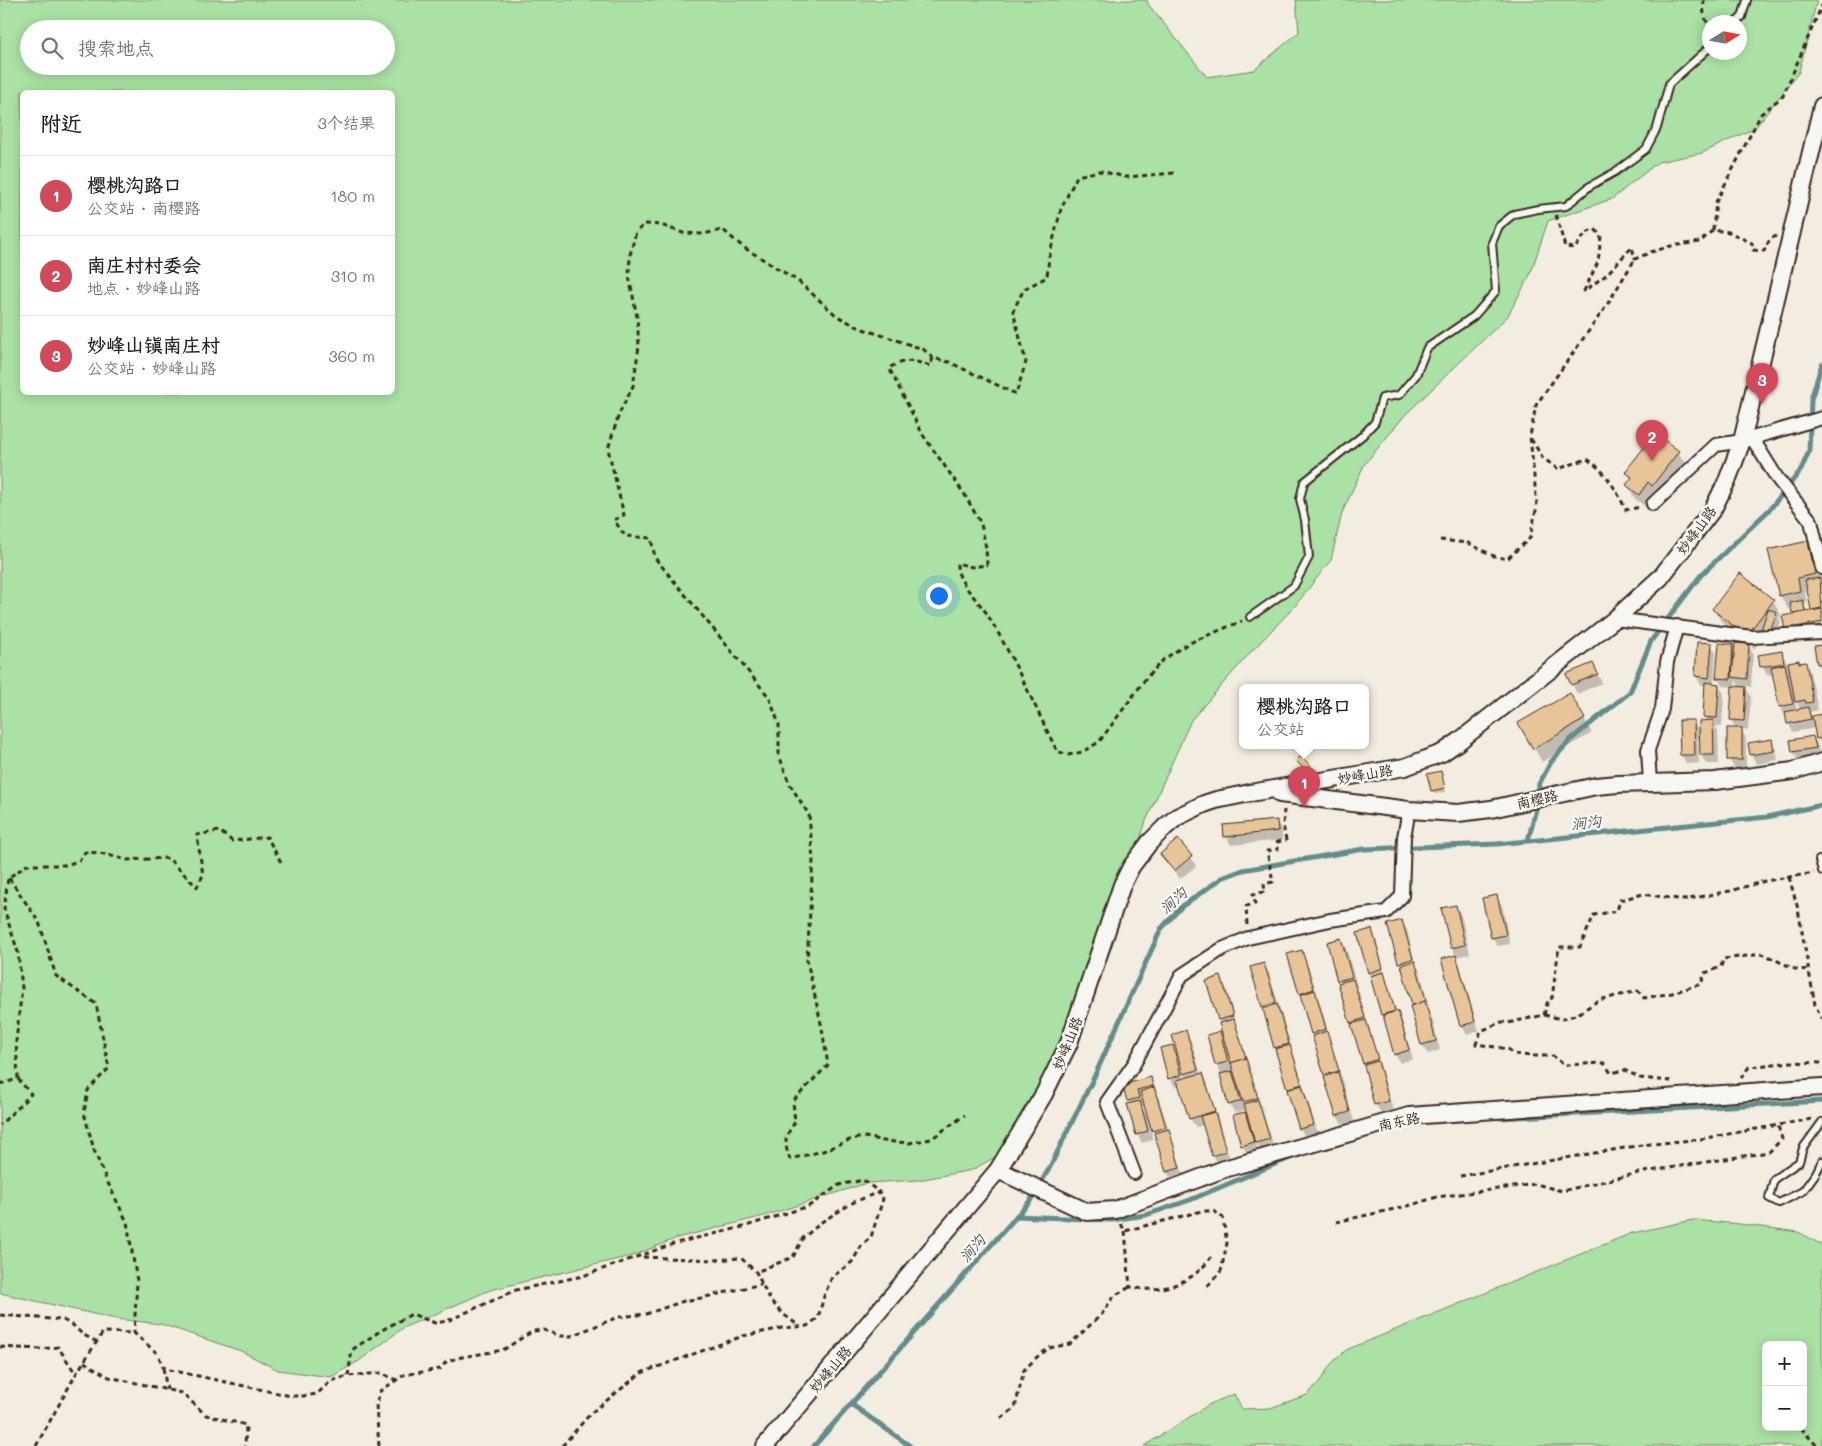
<!DOCTYPE html>
<html lang="zh">
<meta charset="utf-8">
<style>
:root{--surface:#fff;--page:#f6f6f6;--text:#202124;--muted:#757577;--line:#e0e0e0;--accent:#d1495b}
body{margin:0;font-family:Mali,"LXGW WenKai TC",sans-serif;background:var(--page);color:var(--text)}
.controls{position:absolute;right:15px;bottom:15px;display:grid;overflow:hidden;border-radius:8px;box-shadow:0 2px 12px #0003}
.controls button{width:45px;height:45px;display:grid;place-items:center;padding:0;border:0;border-bottom:1px solid var(--line);background:var(--surface);color:var(--text);font:25px sans-serif}
.compass{position:absolute;left:1702px;top:15px;width:45px;height:45px;border-radius:50%;background:var(--surface);box-shadow:0 2px 12px #0003;rotate:79deg}
.you{position:absolute;left:938px;top:595px;width:18px;height:18px;margin:-12px;border:4px solid #fff;border-radius:50%;background:#1a73e8;box-shadow:0 0 0 8px #1a73e833}
.badge{display:grid;place-items:center;width:32px;height:32px;border-radius:50%;background:var(--accent);color:#fff;font-size:16px;font-weight:700}
.pin{position:absolute;translate:-50% -41px;filter:drop-shadow(0 1px 2px #0008)}
.pin::after{content:'';position:absolute;top:26px;width:18px;height:15px;background:inherit;clip-path:polygon(0 0,100% 0,50% 100%)}
.popup{position:absolute;left:1239px;top:684px;width:130px;height:65px;box-sizing:border-box;display:grid;place-content:center;border-radius:8px;background:var(--surface);filter:drop-shadow(0 1px 4px #0005);font-size:16px;white-space:nowrap;color:var(--muted)}
.popup b{font-size:19px;color:var(--text)}
.popup::after{content:'';position:absolute;left:50%;top:100%;margin-left:-10px;border:10px solid transparent;border-top-color:var(--surface)}
.list{margin:0;padding:0;list-style:none}
h2{display:flex;justify-content:space-between;align-items:center;height:65px;margin:0;padding:0 20px;font-size:21px}
h2 small{font-size:16px;font-weight:400;color:var(--muted)}
.list li{display:grid;grid-template-columns:32px 1fr auto;gap:15px;align-items:center;box-sizing:border-box;height:80px;padding:0 20px;border-top:1px solid var(--line)}
.list b{display:block;font-size:19px;white-space:nowrap}
.list p{margin:0;font-size:16px;white-space:nowrap;color:var(--muted)}
.list em{font-size:16px;font-style:normal;color:var(--muted)}
.icon{flex:none;width:28px;height:28px;fill:none;stroke:currentColor;stroke-width:2;stroke-linecap:round;stroke-linejoin:round}
.map{position:relative;flex:none;width:1822px;height:1446px;overflow:hidden}
.search{position:absolute;background:var(--surface);box-shadow:0 2px 12px #0003;left:20px;top:20px;width:375px;height:55px;display:flex;align-items:center;gap:12px;box-sizing:border-box;padding:0 18px;border-radius:28px;color:var(--muted);font-size:19px}
.panel{position:absolute;background:var(--surface);box-shadow:0 2px 12px #0003;left:20px;top:90px;width:375px;height:305px;border-radius:8px}
.map>svg:first-child{display:block}
.green{fill:#aae1a4;stroke:#728661;fill-rule:evenodd}
.shadow{fill:#0003;fill-rule:evenodd}
.lines{fill:none;stroke-linecap:round;stroke-linejoin:round}
.stream{stroke:#638d8c;stroke-width:5}
.building{fill:#e8c599;stroke:#3b2a1e}
.service-casing{stroke:#3b2a1e;stroke-width:10}
.minor-casing{stroke:#3b2a1e;stroke-width:16}
.tertiary-casing{stroke:#3b2a1e;stroke-width:20}
.path{stroke:#3b2a1e;stroke-width:3;stroke-dasharray:5 4;stroke-linecap:butt}
.service{stroke:#f6f6f2;stroke-width:6}
.minor{stroke:#f6f6f2;stroke-width:12}
.tertiary{stroke:#f6f6f2;stroke-width:16}
.labels{text-anchor:middle;dominant-baseline:central;stroke-width:5;stroke-linejoin:round;paint-order:stroke}
.street-label{font-size:14px;fill:#3b2a1e;stroke:#f6f6f2}
.water-label{font-size:15px;font-style:italic;fill:#4c534c;stroke:#f6f6f2}
</style>
<div class="map">
<svg width="1822" height="1446" viewBox="0 0 1822 1446">
<rect width="100%" height="100%" fill="#f3ece0"/>
<filter id="ink" filterUnits="userSpaceOnUse"><feTurbulence type="fractalNoise" baseFrequency=".02" numOctaves="2"/><feDisplacementMap in="SourceGraphic" scale="10" xChannelSelector="R" yChannelSelector="G"/><feConvolveMatrix kernelMatrix="1 2 1 2 8 2 1 2 1" color-interpolation-filters="sRGB"/></filter>
<g filter="url(#ink)">
<g class="green">
<path d="M0,0h1147l1,4 59,73 47,-7 45,-38 -3,-32h521l-18,72 -44,56 -53,25 -44,9 -46,37 -64,22 -18,54 -23,42 -102,98 -41,50 -22,48 -11,47 -37,47 -44,46 -59,67 -45,101 -59,185 -27,76 -45,64 -43,24 -53,10 -52,3 -103,33 -87,22 -42,17 -145,35 -87,38 -44,33 -28,16 -53,-7 -37,-19 -80,-27 -45,-5 -116,-26zM1710,22h30v30h-30zM29,29h357v37h-357zM22,92h370v300h-370z"/>
<path d="M1693,1220l47,4 58,8 24,13v201h-678l66,-42 24,-10 8,15 28,-1 37,-13 13,-14 11,-17 15,-14 286,-117zM1766,1345h37v82h-37z"/>
</g>
<g class="shadow">
<polygon points="1678,452 1686,465 1656,495 1647,508 1635,499 1628,485 1632,480 1627,472"/>
<path d="M1808,543l8,14 6,26v48l-31,6 -5,-9 9,-13 -3,-7 -4,1 -8,-14zM1805,591h3l5,21 -5,1 -4,-8 3,-1z"/>
<polygon points="1741,575 1773,601 1781,615 1779,618 1781,622 1774,642 1765,635 1754,649 1722,622 1714,609"/>
<polygon points="1711,644 1716,653 1714,684 1719,685 1724,694 1722,727 1715,726 1718,731 1719,764 1706,764 1701,755 1701,739 1698,739 1699,763 1687,764 1681,755 1693,721 1701,734 1707,722 1704,717 1706,685 1701,685 1696,676"/>
<path d="M1732,645l4,6 12,-6 5,9 -2,33 -6,-1 6,11 -3,33 -7,-1 5,9v30h-12l-5,-9 7,-30 -5,-9 2,-33 -10,-1 -5,-9zM1736,680l4,8 -5,-1z"/>
<polygon points="1822,646 1822,671 1818,664"/>
<path d="M1781,652l6,11 11,-2 2,3h5l5,8 8,38 -8,2 2,5 10,-2v32l-4,-8 -2,-11 -23,4 -5,-9 -1,-8h-2l-5,-9 -6,-32 -7,1 -5,-9zM1795,701h1l5,9 -4,1z"/>
<polygon points="1593,664 1602,683 1577,694 1568,674"/>
<polygon points="1570,695 1592,733 1542,762 1520,723"/>
<polygon points="1813,737 1818,746 1820,756 1798,760 1793,752"/>
<polygon points="1771,740 1776,749 1778,760 1757,764 1751,755 1750,744"/>
<polygon points="1301,758 1310,767 1315,776 1312,779 1303,770 1298,761"/>
<polygon points="1442,776 1446,792 1435,794 1432,790"/>
<polygon points="1276,821 1282,830 1282,840 1231,845 1226,836"/>
<polygon points="1162,854 1191,857 1196,866 1180,879"/>
<polygon points="1496,896 1502,905 1510,944 1497,946 1492,937"/>
<polygon points="1456,906 1461,915 1470,954 1455,957 1460,965 1479,1031 1467,1035 1462,1026 1443,960 1456,956 1452,948"/>
<polygon points="1401,921 1407,930 1416,966 1420,971 1440,1050 1428,1054 1422,1045 1403,970 1399,963 1389,925"/>
<polygon points="1371,931 1376,939 1386,978 1397,1013 1402,1021 1413,1059 1400,1063 1395,1054 1387,1023 1382,1015 1369,972"/>
<polygon points="1341,939 1346,948 1393,1110 1381,1113 1376,1105 1366,1066 1328,943"/>
<polygon points="1301,951 1306,960 1319,1000 1354,1121 1342,1124 1337,1116 1327,1077 1300,993"/>
<polygon points="1264,964 1269,973 1318,1134 1305,1137 1300,1128 1263,1006"/>
<polygon points="1221,978 1226,987 1236,1025 1274,1148 1262,1152 1256,1143 1258,1151 1247,1154 1242,1145 1234,1116 1248,1112 1247,1110 1235,1113 1229,1104 1222,1075 1216,1065 1208,1036 1219,1033 1226,1044 1222,1024 1219,1020"/>
<path d="M1186,1032l5,9 10,33 6,9 23,77 -12,4 -5,-9 -9,-30 -8,2 -6,-8 -10,-34 -5,2 -5,-9 2,-32 7,11zM1182,1070l6,9 -4,1z"/>
<polygon points="1150,1078 1155,1087 1184,1177 1172,1180 1167,1172 1146,1106 1142,1107 1147,1115 1153,1140 1142,1143 1137,1134 1124,1086"/>
</g>
<g class="lines">
<g class="stream">
<polyline points="1528,841 1537,805 1539,784 1551,762 1570,740 1630,692 1651,641 1701,575 1770,509 1801,470 1809,451 1811,399 1822,364"/>
<polyline points="1500,1118 1822,1101"/>
<polyline points="1016,1216 1112,1220 1146,1215 1190,1200 1292,1157"/>
<polyline points="851,1404 910,1446"/>
<polyline points="814,1446 1030,1201 1049,1169 1095,1075 1161,929 1181,907 1222,878 1243,870 1364,849 1497,844 1767,817 1822,805"/>
</g>
</g>
<g class="building">
<polygon points="1655,433 1679,451 1652,486 1648,482 1639,495 1626,485 1632,477 1625,472"/>
<polygon points="1808,541 1815,574 1798,578 1800,591 1779,596 1768,550"/>
<polygon points="1740,573 1774,600 1746,636 1712,609"/>
<polygon points="1820,578 1822,608 1811,610 1805,580"/>
<polygon points="1803,600 1805,611 1792,613 1790,603"/>
<polygon points="1768,609 1777,612 1769,634 1761,630"/>
<polygon points="1822,609 1822,622 1785,629 1782,616"/>
<polygon points="1697,642 1712,643 1709,678 1695,676"/>
<polygon points="1719,643 1733,644 1731,679 1716,678"/>
<polygon points="1735,643 1749,644 1747,679 1732,677"/>
<polygon points="1822,645 1822,663 1817,664 1814,646"/>
<polygon points="1782,651 1784,663 1760,667 1758,655"/>
<polygon points="1799,660 1799,663 1806,662 1813,702 1806,703 1805,700 1795,702 1788,662"/>
<polygon points="1593,663 1598,674 1571,685 1566,674"/>
<polygon points="1785,664 1793,704 1779,707 1771,667"/>
<polygon points="1705,682 1719,684 1717,718 1703,717"/>
<polygon points="1732,686 1746,687 1744,721 1730,720"/>
<polygon points="1570,693 1585,719 1533,749 1518,723"/>
<polygon points="1808,707 1811,719 1787,724 1785,712"/>
<polygon points="1822,714 1822,738 1816,739 1812,716"/>
<polygon points="1679,720 1694,720 1695,755 1680,755"/>
<polygon points="1713,720 1714,755 1700,755 1699,721"/>
<rect x="1727" y="728" width="15" height="32"/>
<polygon points="1813,736 1816,748 1792,752 1790,740"/>
<polygon points="1772,739 1774,751 1750,755 1748,743"/>
<polygon points="1301,756 1311,766 1306,771 1296,761"/>
<polygon points="1441,771 1445,788 1431,791 1427,774"/>
<polygon points="1277,820 1278,831 1224,837 1223,825"/>
<polygon points="1178,839 1192,856 1174,871 1160,854"/>
<polygon points="1497,895 1506,935 1491,938 1482,898"/>
<polygon points="1456,905 1465,945 1451,948 1441,908"/>
<polygon points="1402,920 1413,959 1398,963 1387,924"/>
<polygon points="1372,929 1383,968 1368,973 1357,933"/>
<polygon points="1341,938 1352,977 1337,981 1327,942"/>
<polygon points="1302,950 1314,989 1299,994 1287,954"/>
<polygon points="1456,955 1475,1022 1460,1026 1441,959"/>
<polygon points="1415,961 1426,1001 1412,1005 1401,965"/>
<polygon points="1264,963 1276,1002 1262,1007 1250,967"/>
<polygon points="1384,972 1395,1011 1381,1015 1370,976"/>
<polygon points="1221,976 1233,1016 1218,1020 1206,981"/>
<polygon points="1353,979 1365,1018 1350,1023 1338,983"/>
<polygon points="1315,990 1326,1029 1311,1034 1300,995"/>
<polygon points="1425,1001 1436,1041 1421,1045 1410,1006"/>
<polygon points="1277,1004 1289,1044 1274,1048 1263,1009"/>
<polygon points="1398,1011 1409,1050 1394,1055 1383,1015"/>
<polygon points="1234,1019 1246,1058 1231,1063 1219,1023"/>
<polygon points="1366,1020 1378,1059 1363,1064 1351,1024"/>
<polygon points="1186,1030 1198,1070 1183,1074 1172,1035"/>
<polygon points="1220,1031 1228,1062 1215,1065 1207,1035"/>
<polygon points="1327,1031 1339,1071 1324,1075 1312,1036"/>
<polygon points="1173,1045 1181,1075 1168,1079 1160,1048"/>
<polygon points="1290,1045 1302,1084 1287,1089 1275,1049"/>
<polygon points="1246,1058 1258,1098 1243,1102 1231,1063"/>
<polygon points="1378,1061 1389,1101 1374,1105 1364,1065"/>
<polygon points="1232,1071 1241,1101 1228,1105 1220,1074"/>
<polygon points="1338,1072 1350,1112 1336,1116 1324,1077"/>
<polygon points="1203,1073 1215,1111 1189,1119 1177,1080"/>
<polygon points="1151,1077 1153,1086 1137,1090 1139,1098 1127,1101 1122,1085"/>
<polygon points="1302,1085 1314,1125 1299,1129 1287,1090"/>
<polygon points="1154,1087 1166,1127 1152,1131 1140,1092"/>
<polygon points="1258,1100 1270,1139 1255,1143 1244,1104"/>
<polygon points="1140,1101 1148,1131 1136,1135 1127,1104"/>
<polygon points="1215,1112 1226,1151 1212,1156 1200,1116"/>
<polygon points="1245,1112 1254,1142 1241,1146 1233,1115"/>
<polygon points="1169,1129 1180,1168 1166,1172 1154,1133"/>
</g>
<g class="lines">
<defs>
<g id="service">
<polyline points="1736,22 1742,17 1747,0"/>
<polyline points="1250,617 1294,586 1309,557 1305,520 1300,499 1304,482 1363,435 1375,422 1382,398 1399,395 1416,375 1427,348 1474,316 1496,291 1492,243 1499,226 1514,214 1538,209 1566,206 1590,186 1615,172 1646,149 1657,128 1669,84 1710,47"/>
<polyline points="1819,860 1822,871"/>
<polyline points="1822,1122 1803,1148 1799,1162 1774,1179 1769,1198 1779,1203 1803,1191 1816,1173 1822,1161"/>
</g>
<g id="minor">
<polyline points="1752,438 1777,478 1811,521 1822,568"/>
<polyline points="1653,504 1716,445 1742,441 1822,418"/>
<polyline points="1615,619 1752,637 1822,633"/>
<polyline points="1650,783 1648,750 1662,709 1667,662 1677,626"/>
<polyline points="1134,1173 1107,1102 1134,1064 1182,975 1222,949 1248,938 1330,920 1386,912 1402,896 1404,837 1409,810"/>
</g>
<g id="tertiary">
<polyline points="1280,794 1409,810 1458,813 1491,809 1596,786 1618,784 1715,781 1793,771 1822,762"/>
<polyline points="998,1170 1087,1212 1115,1210 1224,1169 1409,1116 1822,1087"/>
<polyline points="765,1446 998,1170 1044,1094 1069,1043 1122,885 1131,867 1149,843 1165,827 1177,817 1204,804 1216,800 1250,793 1405,767 1442,753 1458,742 1615,619 1661,577 1713,509 1727,481 1742,441 1822,106"/>
</g>
</defs>
<use href="#service" class="service-casing"/>
<use href="#minor" class="minor-casing"/>
<use href="#tertiary" class="tertiary-casing"/>
<g class="path">
<path d="M1704,0c-1,8 -1,20 6,25"/>
<path d="M1174,173l-48,4 -26,-6 -23,5 -16,33 -12,48 -2,20 -23,12 -11,22 13,51 -10,32 -67,-32 -16,-4 -3,8c-15,-6 -27,-7 -41,2l34,67 42,60 16,29 5,24 1,17 -15,2 -15,-4c-1,19 20,35 30,51 27,44 47,91 70,137l11,4 14,-3 17,-10 48,-65 17,-18 23,-15 55,-23"/>
<polyline points="1556,215 1565,247 1575,248 1586,233 1595,229 1601,236 1598,262 1584,291 1606,275 1632,247 1635,259 1651,252 1671,246 1700,242 1713,230 1729,232 1752,243 1753,250 1764,251 1770,239 1776,236"/>
<polyline points="1713,230 1716,202 1761,114 1783,96 1822,5"/>
<path d="M933,358l-10,-9 -63,-21 -23,-12 -39,-35 -55,-34 -20,-17 -20,4 -20,-1 -22,-8 -16,-1 -9,8 -6,23 -1,21 8,41 2,29 -6,40 -14,28 -11,35 16,66 -10,5 11,16 26,2 4,20 114,139 10,27v31l10,28 20,32 4,45 -6,101 15,67 6,37 -35,36 2,21c-10,15 -12,19 -5,37l33,-8 29,-12 13,-2 19,4 25,2 22,-4 34,-24"/>
<path d="M1531,439l12,19 15,11 29,-10c19,12 30,32 39,51l14,-3"/>
<polyline points="1440,540 1468,543 1494,556 1507,559 1530,538 1537,506 1530,436 1536,405 1605,308 1635,259"/>
<polyline points="1789,877 1798,909 1815,1005 1822,1019"/>
<polyline points="9,878 39,922 56,976 96,1004 109,1068 88,1090 84,1113 94,1150 106,1179 127,1222 137,1281 134,1333"/>
<polyline points="1247,925 1246,906 1255,904 1253,894 1265,892 1264,884 1273,882 1267,851 1278,849 1277,842 1286,840 1283,825 1284,810"/>
<polyline points="1544,1015 1548,1000 1552,998 1559,947 1580,947 1594,915 1617,911 1620,900 1643,894 1684,900 1730,891 1765,881 1814,873"/>
<polyline points="1741,1078 1749,1067 1791,1062 1822,1063"/>
<polyline points="18,1079 16,1041 22,988 18,952 4,909 8,878 27,865 65,865 79,861 85,852 100,853 127,860 168,858 197,887 203,875 197,835 219,831 232,841 267,837 282,864"/>
<polyline points="1671,1081 1640,1078 1625,1070 1611,1073 1604,1063 1564,1065 1553,1056 1531,1056 1514,1054 1508,1049 1476,1044 1481,1031 1501,1022 1508,1023 1544,1015 1562,1019 1578,1014 1599,1000 1638,991 1644,998 1672,993 1701,984 1705,973 1721,967 1723,959 1763,954 1795,969 1809,970"/>
<polyline points="0,1084 18,1079 31,1094 0,1125"/>
<polyline points="1460,1176 1642,1145 1701,1139 1812,1119"/>
<polyline points="1336,1222 1408,1206 1437,1197 1536,1184 1562,1191 1638,1173 1769,1152 1782,1139 1778,1126"/>
<polyline points="1121,1224 1125,1231 1202,1211 1214,1211 1223,1218 1227,1243 1221,1271 1205,1289"/>
<path d="M1125,1231l5,56c6,0 13,3 20,2 24,0 48,-12 61,-32"/>
<polyline points="643,1257 714,1260 741,1258 756,1272 770,1300 783,1314 799,1326"/>
<polyline points="0,1315 63,1320 74,1326 82,1334 97,1342"/>
<polyline points="0,1347 40,1349 58,1347 76,1374"/>
<polyline points="84,1362 109,1377 182,1393 206,1415 246,1425 245,1446"/>
<polyline points="163,1368 167,1390"/>
<polyline points="348,1376 352,1350 380,1331 412,1314 435,1323 447,1321 516,1290 583,1276 676,1243 743,1227 809,1206 839,1185 863,1180 879,1192"/>
<polyline points="1001,1418 1015,1408 1024,1370 1037,1357 1049,1348 1070,1344 1102,1314 1114,1296 1130,1287"/>
<polyline points="1801,1428 1817,1446"/>
<polyline points="36,1446 76,1374 103,1332 134,1333 158,1354 163,1367 170,1370 291,1396 303,1396 317,1394 331,1381 348,1376 381,1373 397,1380"/>
<polyline points="379,1446 376,1405 380,1391 404,1375 440,1369 447,1361 462,1357 503,1350 533,1331 544,1330 560,1336 571,1336 618,1317 646,1314 684,1301 701,1298 762,1284"/>
<polyline points="562,1446 591,1413 641,1373 743,1336 782,1328 807,1326 818,1318 824,1296 832,1277 852,1262 862,1245 871,1237 883,1199 879,1192 854,1202 823,1221 803,1238 793,1257 756,1272"/>
</g>
<use href="#service" class="service"/>
<use href="#minor" class="minor"/>
<use href="#tertiary" class="tertiary"/>
</g>
</g>
<g class="labels">
<g class="street-label">
<text transform="translate(1696 530) rotate(-54)">妙峰山路</text>
<text transform="translate(1365 774) rotate(-10)">妙峰山路</text>
<text transform="translate(1537 799) rotate(-13)">南樱路</text>
<text transform="translate(1067 1043) rotate(-68)">妙峰山路</text>
<text transform="translate(1399 1121) rotate(-12)">南东路</text>
<text transform="translate(830 1369) rotate(-50)">妙峰山路</text>
</g>
<g class="water-label">
<text transform="translate(1586 822) rotate(-6)">涧沟</text>
<text transform="translate(1173 900) rotate(-42)">涧沟</text>
<text transform="translate(972 1248) rotate(-49)">涧沟</text>
</g>
</g>
</svg>
<div class="controls">
<button>+</button>
<button>−</button>
</div>
<svg class="compass" viewBox="-18 -18 36 36"><path d="M0-13l5 13h-10z" fill="#e53935"/><path d="M0 13l5-13h-10z" fill="#757577"/></svg>
<div class="you"></div>
<div class="pin badge" style="left:1304px;top:807px">1</div>
<div class="popup"><b>樱桃沟路口</b>公交站</div>
<div class="pin badge" style="left:1652px;top:461px">2</div>
<div class="pin badge" style="left:1762px;top:404px">3</div>
<div class="search"><svg class="icon" aria-label="search" viewBox="0 0 24 24"><circle cx="10" cy="10" r="6"/><path d="M15 15l6 6"/></svg>搜索地点</div>
<section class="panel">
<h2>附近<small>3个结果</small></h2>
<ul class="list">
<li><span class="badge">1</span><div><b>樱桃沟路口</b><p>公交站 · 南樱路</p></div><em>180 m</em></li>
<li><span class="badge">2</span><div><b>南庄村村委会</b><p>地点 · 妙峰山路</p></div><em>310 m</em></li>
<li><span class="badge">3</span><div><b>妙峰山镇南庄村</b><p>公交站 · 妙峰山路</p></div><em>360 m</em></li>
</ul>
</section>
</div>
